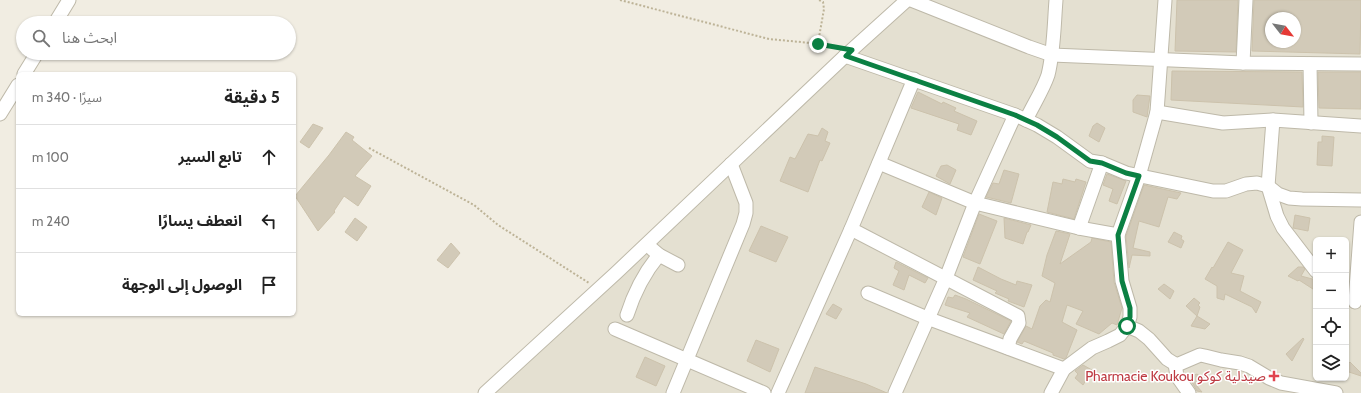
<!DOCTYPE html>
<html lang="ar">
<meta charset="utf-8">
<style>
:root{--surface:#fff;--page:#f6f6f6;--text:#222;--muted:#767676;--line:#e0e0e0}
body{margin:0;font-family:Cabin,"Noto Sans Arabic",sans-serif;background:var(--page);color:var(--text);direction:rtl}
.controls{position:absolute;right:12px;bottom:12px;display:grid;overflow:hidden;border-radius:6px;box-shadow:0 1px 3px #0004}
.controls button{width:36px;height:36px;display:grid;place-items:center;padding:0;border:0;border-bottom:1px solid var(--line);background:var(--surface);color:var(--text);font:20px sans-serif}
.compass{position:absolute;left:1265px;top:12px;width:36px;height:36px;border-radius:50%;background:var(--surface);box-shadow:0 1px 3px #0004;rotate:121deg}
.stop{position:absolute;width:12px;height:12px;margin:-9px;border:3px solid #0b8043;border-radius:50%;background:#fff}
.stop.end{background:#0b8043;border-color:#fff;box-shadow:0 1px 4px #0008}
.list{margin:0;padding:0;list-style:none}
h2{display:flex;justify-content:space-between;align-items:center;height:52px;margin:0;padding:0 16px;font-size:17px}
h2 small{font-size:13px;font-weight:400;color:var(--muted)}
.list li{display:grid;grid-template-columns:26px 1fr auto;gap:12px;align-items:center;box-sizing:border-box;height:64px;padding:0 16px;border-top:1px solid var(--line)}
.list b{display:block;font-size:15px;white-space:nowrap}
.list em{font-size:13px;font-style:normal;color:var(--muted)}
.icon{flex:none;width:22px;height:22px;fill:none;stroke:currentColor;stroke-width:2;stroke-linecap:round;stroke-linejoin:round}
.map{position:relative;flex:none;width:1361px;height:393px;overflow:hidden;direction:ltr}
.search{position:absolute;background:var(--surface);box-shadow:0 1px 3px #0004;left:16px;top:16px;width:280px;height:44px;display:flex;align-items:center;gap:10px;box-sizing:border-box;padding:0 14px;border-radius:22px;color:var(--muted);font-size:15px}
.panel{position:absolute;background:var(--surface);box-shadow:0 1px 3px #0004;left:16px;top:72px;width:280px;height:244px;border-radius:6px;direction:rtl}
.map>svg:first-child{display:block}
.residential{fill:#e4e0d1;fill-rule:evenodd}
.building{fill:#d2cab8;stroke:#ccc2ac;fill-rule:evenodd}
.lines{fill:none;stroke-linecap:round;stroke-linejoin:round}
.minor-casing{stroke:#beb9a9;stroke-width:15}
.path{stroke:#bdb397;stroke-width:2;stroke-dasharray:2 2;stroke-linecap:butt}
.minor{stroke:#fff;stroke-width:13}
.route{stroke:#0b8043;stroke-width:5}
.health-dot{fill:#e0444e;stroke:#fff;stroke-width:1.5}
.labels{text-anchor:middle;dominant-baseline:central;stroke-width:3;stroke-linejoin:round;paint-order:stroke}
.health-label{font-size:14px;fill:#be3a42;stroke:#fff;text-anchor:end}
</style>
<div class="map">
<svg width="1361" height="393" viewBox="0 0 1361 393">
<rect width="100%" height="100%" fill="#f1ede2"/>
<path class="residential" d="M901,0h460v393h-879zM1271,18h24v24h-24zM1316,240h30v138h-30z"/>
<g class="building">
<polygon points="1177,0 1238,0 1236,52 1175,51"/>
<path d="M1254,0h107l-1,54 -108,-3zM1271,18h24v24h-24z"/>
<polygon points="1172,71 1302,72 1303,107 1171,100"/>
<polygon points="1318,72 1361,72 1361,109 1319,108"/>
<polygon points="918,92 942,104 943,102 956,108 954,111 977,121 971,135 957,130 959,124 911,108"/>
<polygon points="1137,95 1150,96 1147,117 1133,112 1133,100"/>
<polygon points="1097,123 1105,128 1099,142 1089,136 1093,126"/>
<polygon points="313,124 323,128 309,148 300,142"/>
<polygon points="822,128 828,132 825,141 830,143 822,161 820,160 808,192 780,181 790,157 795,159 808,134 818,136"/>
<polygon points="346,132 354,137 352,140 372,156 355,176 371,186 358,206 344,196 334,211 335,212 318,231 295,196 329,155"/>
<polygon points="1322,136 1334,137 1332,166 1317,165 1318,142 1322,142"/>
<polygon points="947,165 956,170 950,184 936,176 941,166"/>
<polygon points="1004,170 1019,174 1011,203 986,197 993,183 999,184"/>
<polygon points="1107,174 1126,181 1117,204 1109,201 1113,189 1103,185"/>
<polygon points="1063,179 1075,182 1076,179 1086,182 1074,219 1047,212 1053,182 1062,184"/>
<polygon points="1144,185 1181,193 1177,199 1168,197 1159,227 1139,221 1133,248 1150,252 1150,256 1132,255 1129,268 1126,236"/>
<polygon points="929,192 942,198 936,215 922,207"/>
<polygon points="979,214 997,221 980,264 963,257"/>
<polygon points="1295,215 1310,218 1308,231 1293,228"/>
<polygon points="355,218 367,227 357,241 345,232"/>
<polygon points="1004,218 1031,225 1028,232 1027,232 1023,244 1005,238"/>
<polygon points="761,226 788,237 776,262 749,251"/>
<polygon points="1056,231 1070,234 1060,264 1091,242 1092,238 1111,242 1114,282 1122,308 1117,325 1112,323 1099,334 1076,324 1083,311 1067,305 1062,322 1077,330 1066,358 1064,359 1053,355 1053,353 1024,341 1022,344 1017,342 1026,326 1032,329 1040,306 1046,300 1050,302 1055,283 1042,276 1047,255"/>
<polygon points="1174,232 1182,236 1181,239 1184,241 1181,248 1168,242"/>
<polygon points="1228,242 1243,250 1231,273 1244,276 1240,291 1261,302 1256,313 1252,307 1225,294 1224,300 1217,298 1217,286 1205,279 1212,267 1213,268"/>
<polygon points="451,243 460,253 448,268 437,260"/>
<polygon points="896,262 928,278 925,283 909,275 904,290 893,285 899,271 894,268"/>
<polygon points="978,267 1001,279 1016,285 1017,281 1032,285 1024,307 1008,301 1009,299 995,293 997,291 973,280"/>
<polygon points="1298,267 1303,267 1305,269 1301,276 1316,280 1316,291 1299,280 1298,281 1288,276"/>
<polygon points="1164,284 1174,291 1170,299 1158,289"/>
<polygon points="955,295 966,299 1011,321 1004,334 967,317 970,313 945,305 948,297 953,298"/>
<polygon points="1194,298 1200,303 1198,305 1200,307 1197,316 1186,306"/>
<polygon points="833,304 842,309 836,319 826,314"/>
<polygon points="1197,316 1210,324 1205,329 1191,326"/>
<polygon points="1303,338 1304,339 1292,361 1286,354"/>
<polygon points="756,340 779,349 770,372 747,361"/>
<polygon points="645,357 665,366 656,386 636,377"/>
<polygon points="1350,362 1361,373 1361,376 1346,371 1346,366"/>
<polygon points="1083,365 1092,370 1083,385 1075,378 1078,374 1075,371"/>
<polygon points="815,367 866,384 887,393 805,393"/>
<polygon points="1197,374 1202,378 1196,385 1202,392 1197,391 1189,377"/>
</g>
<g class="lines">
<defs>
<g id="minor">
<polyline points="911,0 1029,47 1052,55 1243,63 1361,64"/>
<polyline points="55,23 69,0"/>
<polyline points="845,56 1015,115 1037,125 1057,137 1090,161 1102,163 1126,173 1213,191 1226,191 1246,184 1257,183 1268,186 1278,194 1289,198 1302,199 1361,200"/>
<polyline points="1243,63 1246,0"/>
<polyline points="1310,64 1311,123"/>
<polyline points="24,74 37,53"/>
<polyline points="1157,112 1223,123 1273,120 1361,126"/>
<polyline points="0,114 18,85"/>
<path d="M1026,120c7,-15 17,-30 22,-45 6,-24 6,-50 8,-75"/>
<polyline points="1273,120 1268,186 1277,216 1283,228 1316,271"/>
<polyline points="879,163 975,203 1079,228 1118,235"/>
<polyline points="1079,228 1102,163"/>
<polyline points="851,229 1018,316 1019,323 1010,339 1008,348"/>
<polyline points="652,249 659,255 678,265"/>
<polyline points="868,293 927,318 1064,369"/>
<polyline points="1355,302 1361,222"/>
<path d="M627,315c7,-22 17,-42 32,-60"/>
<polyline points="1127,326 1139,331 1149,339 1167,359 1175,364 1179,364 1200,355 1205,356 1221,360 1240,363 1249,366 1269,378 1281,383 1336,393"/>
<polyline points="615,329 764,393"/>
<polyline points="1175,364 1177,376 1189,393"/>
<polyline points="485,393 616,273 845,56 907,0"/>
<polyline points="673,393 743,224 746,213 746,203 731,164"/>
<polyline points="778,393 851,229 914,79"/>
<polyline points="895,393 946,278 975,203 1015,115"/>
<polyline points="1051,393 1064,369 1092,348 1108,341 1120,335 1127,326 1130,317 1130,308 1122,281 1118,235 1139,176 1157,112 1165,0"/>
</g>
</defs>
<use href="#minor" class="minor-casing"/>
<g class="path">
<polyline points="620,0 769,39 821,44 839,47"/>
<polyline points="818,43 824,9 823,2 819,0"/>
<polyline points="369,148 474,205 498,225 589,283"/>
</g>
<use href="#minor" class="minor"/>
</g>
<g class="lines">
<polyline class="route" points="818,44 852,50 846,56 1015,115 1037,125 1057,137 1090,161 1102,163 1126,173 1139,176 1118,235 1122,281 1130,308 1130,317 1127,326"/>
</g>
<path class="health-dot" d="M1272 370h4v4h4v4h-4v4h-4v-4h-4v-4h4z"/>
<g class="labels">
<g class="health-label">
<text x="1266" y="376">Pharmacie Koukou صيدلية كوكو</text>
</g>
</g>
</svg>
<div class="controls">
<button>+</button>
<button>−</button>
<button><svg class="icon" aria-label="locate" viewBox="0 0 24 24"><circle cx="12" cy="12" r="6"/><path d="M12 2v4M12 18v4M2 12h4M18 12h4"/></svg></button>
<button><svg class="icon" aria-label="layers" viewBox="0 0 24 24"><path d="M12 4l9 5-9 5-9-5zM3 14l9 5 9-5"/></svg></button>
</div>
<svg class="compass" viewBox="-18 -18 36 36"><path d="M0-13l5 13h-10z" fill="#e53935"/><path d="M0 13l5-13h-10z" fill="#767676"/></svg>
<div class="stop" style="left:1127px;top:326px"></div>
<div class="stop end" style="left:818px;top:44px"></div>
<div class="search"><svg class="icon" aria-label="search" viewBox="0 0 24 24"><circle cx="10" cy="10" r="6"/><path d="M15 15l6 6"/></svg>ابحث هنا</div>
<section class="panel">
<h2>5 دقيقة<small>سيرًا · 340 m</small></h2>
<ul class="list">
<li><svg class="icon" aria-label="ahead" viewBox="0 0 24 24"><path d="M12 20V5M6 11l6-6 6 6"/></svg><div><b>تابع السير</b></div><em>100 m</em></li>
<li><svg class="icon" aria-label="left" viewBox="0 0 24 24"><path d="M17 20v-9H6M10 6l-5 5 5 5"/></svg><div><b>انعطف يسارًا</b></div><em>240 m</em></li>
<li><svg class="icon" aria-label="arrive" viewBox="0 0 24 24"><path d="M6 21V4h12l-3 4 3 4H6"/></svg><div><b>الوصول إلى الوجهة</b></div></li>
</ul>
</section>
</div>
